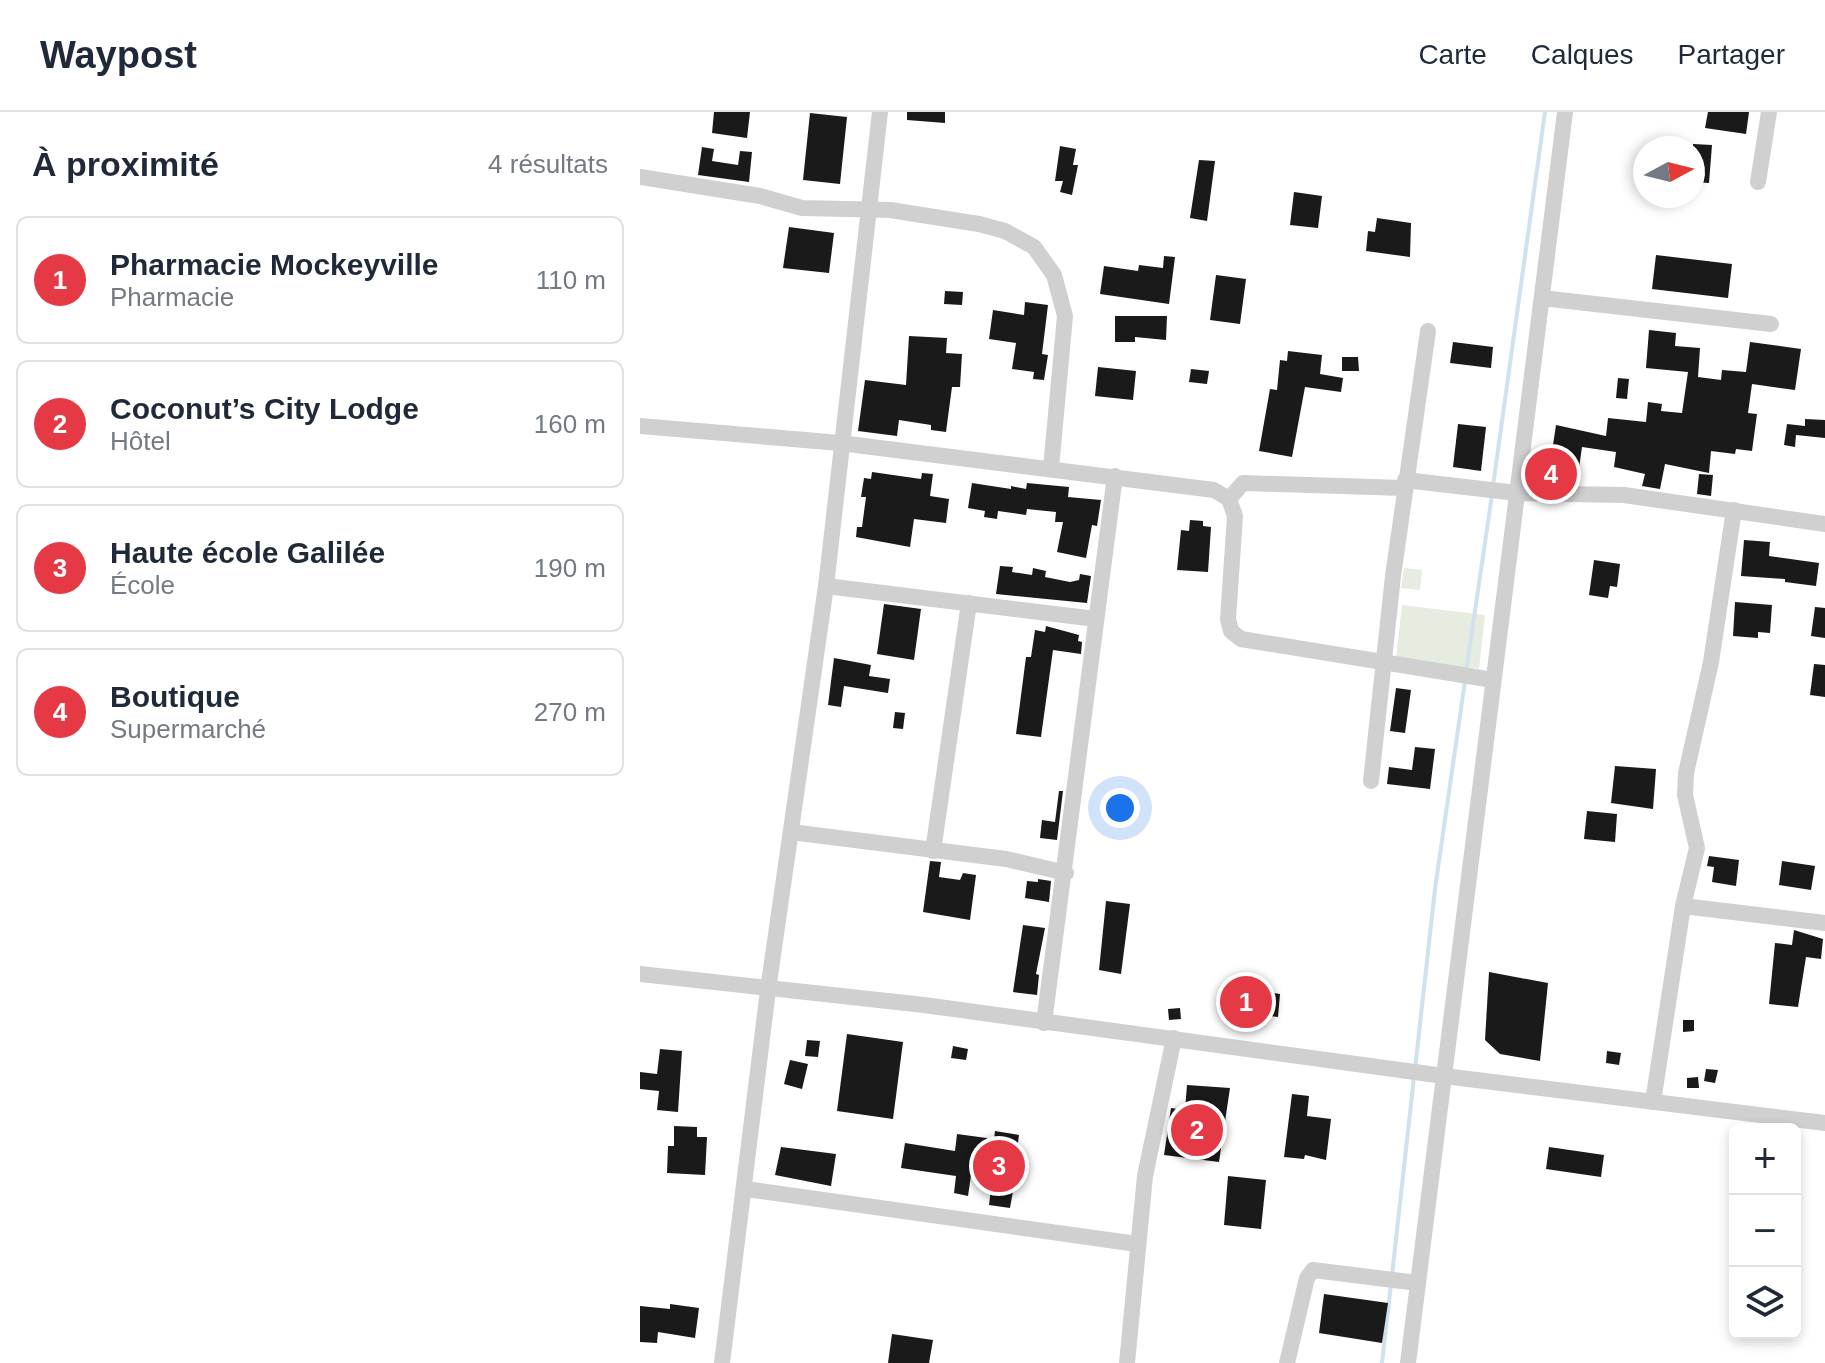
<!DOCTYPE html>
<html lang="fr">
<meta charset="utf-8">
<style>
:root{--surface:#fff;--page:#f6f6f7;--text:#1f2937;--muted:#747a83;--line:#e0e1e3;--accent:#e63946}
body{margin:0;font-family:Helvetica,sans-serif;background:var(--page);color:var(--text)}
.controls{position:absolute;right:24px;bottom:24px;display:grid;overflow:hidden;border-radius:12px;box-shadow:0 4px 12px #0003}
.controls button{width:72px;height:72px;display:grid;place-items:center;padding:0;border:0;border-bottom:2px solid var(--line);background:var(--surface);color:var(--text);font:40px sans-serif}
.compass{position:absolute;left:993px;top:24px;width:72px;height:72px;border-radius:50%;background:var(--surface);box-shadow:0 4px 12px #0003;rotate:83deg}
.you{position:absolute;left:480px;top:696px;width:28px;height:28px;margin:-20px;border:6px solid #fff;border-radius:50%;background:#1a73e8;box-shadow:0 0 0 12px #1a73e833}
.badge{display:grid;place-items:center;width:52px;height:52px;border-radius:50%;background:var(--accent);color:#fff;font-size:26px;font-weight:700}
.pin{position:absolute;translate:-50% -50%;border:4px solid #fff;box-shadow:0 2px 8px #0006}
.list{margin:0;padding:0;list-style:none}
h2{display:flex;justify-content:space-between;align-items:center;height:104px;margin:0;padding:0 32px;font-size:34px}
h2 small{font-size:26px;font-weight:400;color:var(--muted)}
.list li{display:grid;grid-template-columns:52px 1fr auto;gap:24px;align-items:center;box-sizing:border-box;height:128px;margin:0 16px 16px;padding:0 16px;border:2px solid var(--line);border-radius:12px}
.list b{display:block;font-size:30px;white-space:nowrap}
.list p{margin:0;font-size:26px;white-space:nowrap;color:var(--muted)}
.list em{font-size:26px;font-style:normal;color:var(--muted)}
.icon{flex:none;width:44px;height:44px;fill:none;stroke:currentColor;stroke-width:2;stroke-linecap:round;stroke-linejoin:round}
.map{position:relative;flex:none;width:1185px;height:1251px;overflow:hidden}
header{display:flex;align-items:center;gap:48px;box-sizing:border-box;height:112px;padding:0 40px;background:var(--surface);border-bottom:2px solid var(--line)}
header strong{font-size:38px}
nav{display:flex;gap:44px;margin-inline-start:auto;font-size:28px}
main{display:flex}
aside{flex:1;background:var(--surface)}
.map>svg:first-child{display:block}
.green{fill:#e6ecdf}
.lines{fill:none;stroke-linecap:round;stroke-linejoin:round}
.stream{stroke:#cfe2ee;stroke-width:4}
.building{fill:#1a1a1a}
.minor{stroke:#d0d0d0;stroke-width:16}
</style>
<header>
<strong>Waypost</strong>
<nav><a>Carte</a><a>Calques</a><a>Partager</a></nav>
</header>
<main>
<aside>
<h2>À proximité<small>4 résultats</small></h2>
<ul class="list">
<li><span class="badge">1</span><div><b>Pharmacie Mockeyville</b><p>Pharmacie</p></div><em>110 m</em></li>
<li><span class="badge">2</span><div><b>Coconut’s City Lodge</b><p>Hôtel</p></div><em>160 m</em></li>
<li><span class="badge">3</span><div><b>Haute école Galilée</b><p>École</p></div><em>190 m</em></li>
<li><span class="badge">4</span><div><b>Boutique</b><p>Supermarché</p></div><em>270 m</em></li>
</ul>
</aside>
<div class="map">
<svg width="1185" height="1251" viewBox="0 0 1185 1251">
<rect width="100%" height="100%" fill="#fff"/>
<g class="green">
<polygon points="764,456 782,458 780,478 761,476"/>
<polygon points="762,493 845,503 839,557 756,547"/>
</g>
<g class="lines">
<g class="stream">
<polyline points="853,374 905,0"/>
<polyline points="826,560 852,383"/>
<polyline points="775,957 795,777 825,569"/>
<polyline points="752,1163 774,965"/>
<polyline points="742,1251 751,1172"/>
</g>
</g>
<g class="building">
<polygon points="74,0 110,0 107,26 72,21"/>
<polygon points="267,0 305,0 305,11 267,8"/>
<polygon points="1068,0 1109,0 1106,22 1065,16"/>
<polygon points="170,1 207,5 200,72 163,68"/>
<polygon points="1053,32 1072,33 1069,71 1053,70"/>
<polygon points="420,34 436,37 433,53 438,53 432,83 420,80 423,69 415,69"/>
<polygon points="62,35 74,37 72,49 98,53 100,39 112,40 109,70 58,63"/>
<polygon points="559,48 575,49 567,109 550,106"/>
<polygon points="654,80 682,84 678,116 650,113"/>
<polygon points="737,106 771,111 770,145 726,139 728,119 735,120"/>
<polygon points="149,115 194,121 189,161 143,156"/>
<polygon points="1016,143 1092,152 1088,186 1012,177"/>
<polygon points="524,144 535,145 529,192 460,182 464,154 498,159 499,153 523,156"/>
<polygon points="576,163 606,167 600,212 570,208"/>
<polygon points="305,179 323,180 322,193 304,192"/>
<polygon points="385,190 408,193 402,242 408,243 404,268 393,267 394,260 372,257 376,231 349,227 353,198 384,203"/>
<polygon points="475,204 527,204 526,228 495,225 495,230 475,230"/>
<polygon points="1009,218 1036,221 1035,234 1060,236 1058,265 1081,268 1082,258 1106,260 1110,230 1161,237 1155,278 1112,272 1108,301 1117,302 1112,339 1096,337 1095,342 1071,339 1069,361 1025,352 1020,377 1002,374 1005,362 974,355 976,340 942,335 937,370 908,366 916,313 966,324 968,306 1006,310 1008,290 1022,292 1021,299 1042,301 1048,260 1006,256"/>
<polygon points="269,224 307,226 306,241 322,242 320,275 312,275 306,320 291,318 291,313 259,308 257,324 218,319 225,268 266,273"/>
<polygon points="813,230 853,235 851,256 810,251"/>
<polygon points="648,239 682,243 680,262 703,266 701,280 665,275 652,345 619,339 630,277 637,278 640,248 647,249"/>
<polygon points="702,245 718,245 719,259 702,259"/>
<polygon points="458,255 496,259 493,288 455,284"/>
<polygon points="551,257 569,259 567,272 549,270"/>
<polygon points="978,266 989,267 987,287 976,286"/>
<polygon points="1165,307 1185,308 1185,326 1156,323 1155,335 1144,333 1147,312 1165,314"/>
<polygon points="818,312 846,315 841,359 813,355"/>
<polygon points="232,360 281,367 282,361 293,362 290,384 309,387 306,411 274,407 270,435 216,425 217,415 222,415 226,385 221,385 224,366 231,367"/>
<polygon points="1059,362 1073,363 1071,384 1057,382"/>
<polygon points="332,371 371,377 371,374 386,377 387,371 429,375 428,385 461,388 457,414 452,413 446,446 417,440 423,410 415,410 416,400 387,397 386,403 358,399 357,407 344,405 345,399 328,396"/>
<polygon points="550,408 563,409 563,414 571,415 568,460 537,458 541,418 549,419"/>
<polygon points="1104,428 1130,430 1129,444 1179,451 1176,474 1145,470 1145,467 1101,464"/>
<polygon points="954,448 980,452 977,475 970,474 968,486 949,483"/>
<polygon points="360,454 373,455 372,460 392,463 393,456 406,459 405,465 430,470 439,468 440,462 451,464 447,491 356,482"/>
<polygon points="1095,490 1132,493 1130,521 1118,520 1118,526 1093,524"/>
<polygon points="244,492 281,497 274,548 237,542"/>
<polygon points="1175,495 1185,496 1185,526 1171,524"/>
<polygon points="406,514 439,523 438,529 442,530 441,542 413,538 401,625 376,622 386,545 391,545 395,518 405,520"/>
<polygon points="194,546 231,553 229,564 250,567 248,581 204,574 201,595 188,593"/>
<polygon points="1174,552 1185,553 1185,585 1170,583"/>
<polygon points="756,576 771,578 765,621 750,619"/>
<polygon points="255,600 265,601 263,617 253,616"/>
<polygon points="775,635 795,637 790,677 747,672 749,655 772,658"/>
<polygon points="975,654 1016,657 1013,697 971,691"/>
<polygon points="419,679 423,679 417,728 400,726 402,708 415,710"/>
<polygon points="947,699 977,702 975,730 944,727"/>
<polygon points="1069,744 1099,748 1096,774 1072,770 1074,755 1067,754"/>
<polygon points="290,749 301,750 299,765 320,768 323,761 336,763 330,808 283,800"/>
<polygon points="1142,749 1175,754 1171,778 1139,773"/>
<polygon points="398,767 411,769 409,790 385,786 387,769 398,770"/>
<polygon points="466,789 490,792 481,862 459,858"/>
<polygon points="383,813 405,816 396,862 399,863 397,883 373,880"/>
<polygon points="1154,818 1183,827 1181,847 1166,845 1158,895 1129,892 1135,831 1152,833"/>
<polygon points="849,860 908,871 900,949 860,942 845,928"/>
<polygon points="598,876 640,882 638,905 595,900"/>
<polygon points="540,896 541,907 529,908 528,897"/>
<polygon points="1043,908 1054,908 1054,919 1043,920"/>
<polygon points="207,922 263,930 253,1007 197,999"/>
<polygon points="167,928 180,929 178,945 165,944"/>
<polygon points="313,934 328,937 326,948 311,946"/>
<polygon points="20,937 42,939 38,1000 17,998 19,979 0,977 0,960 17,962"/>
<polygon points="967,939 981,941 979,953 966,951"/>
<polygon points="150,948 168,952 162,977 144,972"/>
<polygon points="1066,957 1078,958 1075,971 1064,969"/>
<polygon points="1058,965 1059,976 1047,976 1047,966"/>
<polygon points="547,973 590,976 579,1050 524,1043 531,996 545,998"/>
<polygon points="652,982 669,984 667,1004 691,1007 686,1048 665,1043 664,1047 644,1045"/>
<polygon points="34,1014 57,1015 57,1025 67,1025 65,1063 27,1061 28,1034 34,1034"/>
<polygon points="355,1019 379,1023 377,1038 374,1038 368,1079 373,1079 370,1096 349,1093 355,1045 334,1043 328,1084 314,1081 316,1064 261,1056 265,1031 315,1039 317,1022 354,1027"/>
<polygon points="141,1035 196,1042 191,1074 135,1063"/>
<polygon points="909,1035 964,1043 961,1065 906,1057"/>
<polygon points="588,1064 626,1068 621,1117 584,1113"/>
<polygon points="684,1182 748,1191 742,1231 679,1221"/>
<polygon points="30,1192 59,1196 55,1226 18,1220 17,1231 0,1230 0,1194 30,1197"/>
<polygon points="252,1222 293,1228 289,1251 248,1251"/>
</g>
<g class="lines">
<g class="minor">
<polyline points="0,65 120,84 162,96 250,98 339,112 365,119 394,135 414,163 425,204 411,356"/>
<polyline points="1118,70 1129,0"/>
<polyline points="902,186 1131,212"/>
<polyline points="0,314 200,331 574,378 589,387 595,404 588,507 591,519 601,527 853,568"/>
<polyline points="765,368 877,381 984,383 1185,412"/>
<polyline points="589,387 603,371 764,376"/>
<polyline points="186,474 456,507"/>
<polyline points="731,669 753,464 788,219"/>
<polyline points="151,720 366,747 426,761"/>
<polyline points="293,739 329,491"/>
<polyline points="1043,794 1057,736 1045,683 1046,661 1071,550 1094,398"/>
<polyline points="0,862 284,893 804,964 1185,1011"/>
<polyline points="404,911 475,364"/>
<polyline points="1013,990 1043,794 1185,811"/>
<polyline points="106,1077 497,1132"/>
<polyline points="82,1251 128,878 186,474 240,0"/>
<polyline points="487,1251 505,1064 534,926"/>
<polyline points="647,1251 667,1166 673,1158 778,1171"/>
<polyline points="768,1251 925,0"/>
</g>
</g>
</svg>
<div class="controls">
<button>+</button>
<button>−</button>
<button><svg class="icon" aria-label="layers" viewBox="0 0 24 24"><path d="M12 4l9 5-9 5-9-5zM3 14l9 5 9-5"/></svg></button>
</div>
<svg class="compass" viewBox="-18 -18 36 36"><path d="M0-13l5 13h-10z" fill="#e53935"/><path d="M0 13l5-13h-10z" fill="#747a83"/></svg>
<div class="you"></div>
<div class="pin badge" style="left:606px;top:890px">1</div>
<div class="pin badge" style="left:557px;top:1018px">2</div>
<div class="pin badge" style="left:359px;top:1054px">3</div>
<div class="pin badge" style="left:911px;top:362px">4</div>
</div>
</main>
